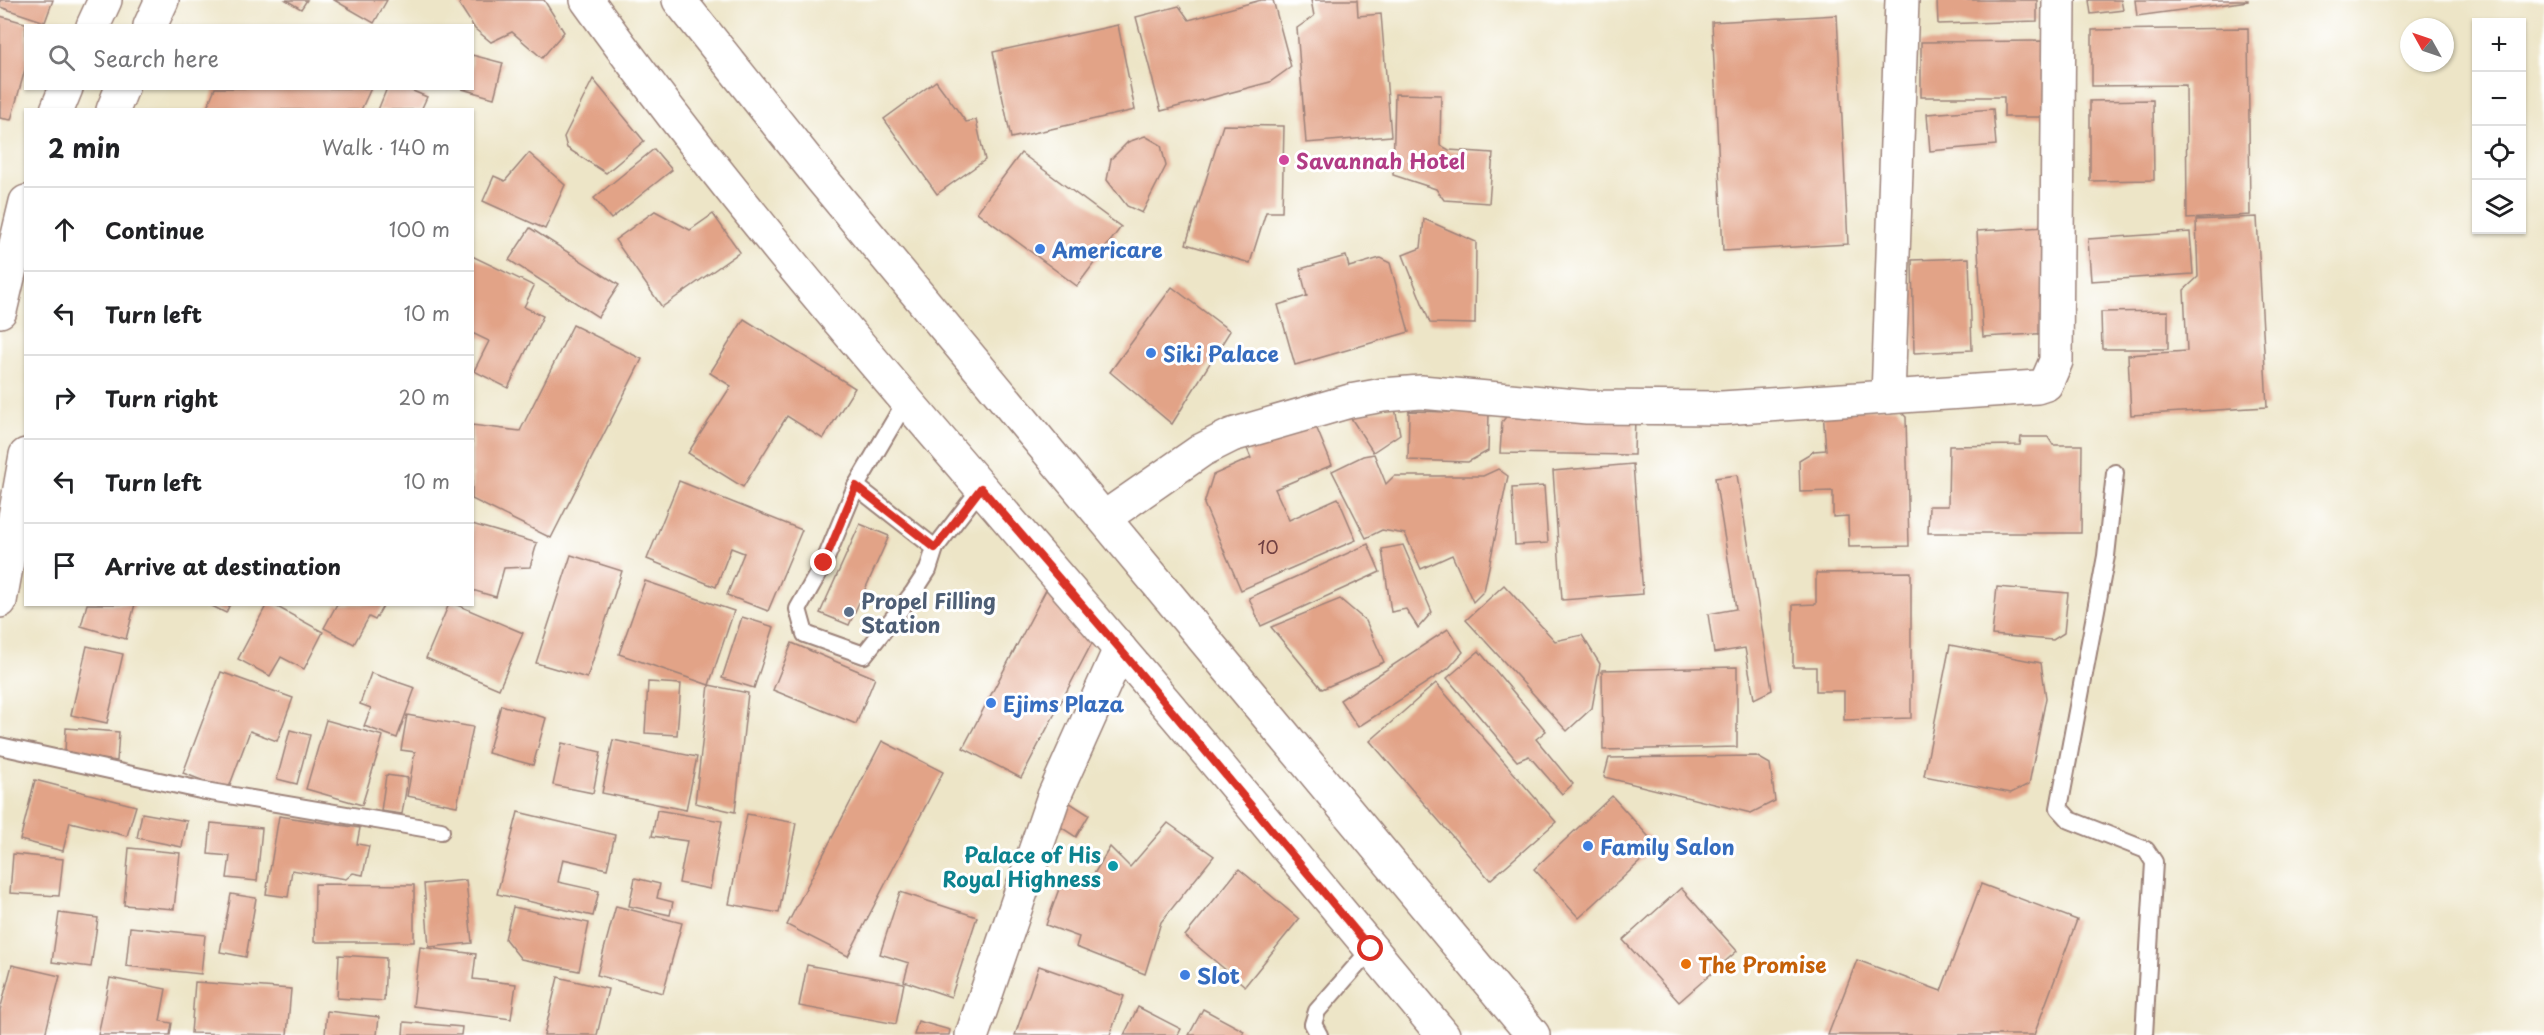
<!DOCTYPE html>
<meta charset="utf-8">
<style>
:root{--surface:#fff;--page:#f2f2f2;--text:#202124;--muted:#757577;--line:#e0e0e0}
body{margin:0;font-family:"Playpen Sans",sans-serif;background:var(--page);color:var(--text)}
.controls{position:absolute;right:18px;top:18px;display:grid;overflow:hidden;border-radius:0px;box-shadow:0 2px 4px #0004}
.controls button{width:54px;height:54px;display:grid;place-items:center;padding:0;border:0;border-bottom:2px solid var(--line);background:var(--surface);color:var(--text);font:30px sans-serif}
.compass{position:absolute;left:2400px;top:18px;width:54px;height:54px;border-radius:50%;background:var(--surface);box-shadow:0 2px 4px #0004;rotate:310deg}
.stop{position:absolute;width:18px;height:18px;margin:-14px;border:4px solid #d93025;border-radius:50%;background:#fff}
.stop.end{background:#d93025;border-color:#fff;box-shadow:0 2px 6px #0008}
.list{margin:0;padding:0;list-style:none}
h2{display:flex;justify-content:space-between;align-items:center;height:78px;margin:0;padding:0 24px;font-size:26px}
h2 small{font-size:20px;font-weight:400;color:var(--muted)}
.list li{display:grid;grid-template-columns:39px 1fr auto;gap:18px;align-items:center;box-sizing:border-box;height:84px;padding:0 24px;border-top:2px solid var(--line)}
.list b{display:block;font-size:22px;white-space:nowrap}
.list em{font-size:20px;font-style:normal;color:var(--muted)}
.icon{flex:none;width:33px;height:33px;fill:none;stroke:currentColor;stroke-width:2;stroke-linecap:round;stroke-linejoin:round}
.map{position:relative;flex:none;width:2544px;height:1035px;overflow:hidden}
.search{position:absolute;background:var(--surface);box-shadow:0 2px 4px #0004;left:24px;top:24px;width:450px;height:66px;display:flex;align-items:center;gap:15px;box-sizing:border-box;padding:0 21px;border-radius:0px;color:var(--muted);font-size:22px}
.panel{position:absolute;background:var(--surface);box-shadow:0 2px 4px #0004;left:24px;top:108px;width:450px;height:498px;border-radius:0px}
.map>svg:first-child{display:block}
.building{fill:#e2a387}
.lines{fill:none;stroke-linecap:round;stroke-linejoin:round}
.service-casing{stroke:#9c8279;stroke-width:20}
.minor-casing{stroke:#9c8279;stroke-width:36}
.primary-casing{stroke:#9c8279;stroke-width:36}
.service{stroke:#fff;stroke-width:16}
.minor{stroke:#fff;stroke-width:33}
.primary{stroke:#fff;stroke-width:33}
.route{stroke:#d93025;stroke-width:8}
.hotel-dot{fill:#d1479c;stroke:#fff;stroke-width:2}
.shop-dot{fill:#3f7fe0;stroke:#fff;stroke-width:2}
.service-dot{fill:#5c6f8a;stroke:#fff;stroke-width:2}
.culture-dot{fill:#0f9aa8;stroke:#fff;stroke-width:2}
.food-dot{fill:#e8710a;stroke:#fff;stroke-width:2}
.labels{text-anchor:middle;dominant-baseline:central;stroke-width:6;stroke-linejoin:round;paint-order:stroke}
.number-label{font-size:18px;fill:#704042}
.hotel-label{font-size:21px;font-weight:bold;fill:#b23c85;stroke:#fff;text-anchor:start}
.shop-label{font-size:21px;font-weight:bold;fill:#366cbe;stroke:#fff;text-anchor:start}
.service-label{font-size:21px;font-weight:bold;fill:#4e5e75;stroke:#fff;text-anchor:start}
.culture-label{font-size:21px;font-weight:bold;fill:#0d838f;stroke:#fff;text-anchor:end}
.food-label{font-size:21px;font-weight:bold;fill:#c56008;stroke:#fff;text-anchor:start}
</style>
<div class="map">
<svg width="2544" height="1035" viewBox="0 0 2544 1035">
<rect width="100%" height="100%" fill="#fff"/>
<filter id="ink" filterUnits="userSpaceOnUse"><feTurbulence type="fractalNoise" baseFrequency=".0167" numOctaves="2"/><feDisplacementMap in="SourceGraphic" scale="12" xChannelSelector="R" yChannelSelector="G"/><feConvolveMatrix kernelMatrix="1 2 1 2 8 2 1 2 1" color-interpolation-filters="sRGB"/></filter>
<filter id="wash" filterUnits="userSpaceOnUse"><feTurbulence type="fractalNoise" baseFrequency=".008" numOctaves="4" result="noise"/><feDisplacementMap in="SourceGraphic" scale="24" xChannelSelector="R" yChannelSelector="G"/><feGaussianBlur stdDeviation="1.35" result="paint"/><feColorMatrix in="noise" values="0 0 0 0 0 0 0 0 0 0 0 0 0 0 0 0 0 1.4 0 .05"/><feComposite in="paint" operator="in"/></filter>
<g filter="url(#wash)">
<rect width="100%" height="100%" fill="#ede5c7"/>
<g id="blocks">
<g class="building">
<polygon points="0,0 53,0 45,22 0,7"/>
<polygon points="286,0 307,0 301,9"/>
<polygon points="334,0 387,0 374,23"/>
<polygon points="463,0 544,0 564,32 542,58 512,32 491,42 475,29 459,4"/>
<polygon points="1261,0 1273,0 1291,67 1270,82 1161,111 1136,17 1179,6 1189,20"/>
<polygon points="1311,0 1357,0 1358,16 1381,14 1391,136 1306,143 1297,28 1314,16"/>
<polygon points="1937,0 2037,0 2037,21 1938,24"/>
<polygon points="2089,0 2121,0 2123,10 2091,14"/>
<polygon points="2135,0 2248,0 2248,1 2137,16"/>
<polygon points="1837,15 1848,244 1723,251 1712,22"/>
<polygon points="0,16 32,25 26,26 26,66 11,120 0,118"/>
<polygon points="1118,25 1135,110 1011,138 993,52"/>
<polygon points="2248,28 2250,215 2187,219 2186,85 2092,86 2092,30"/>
<polygon points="2049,41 2049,117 2004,117 2004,97 1921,97 1921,42"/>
<polygon points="472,55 503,63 494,98 462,89 472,88"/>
<polygon points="593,79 644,141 606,173 567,148 564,137"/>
<polygon points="936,81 966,122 976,120 985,160 937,194 884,119"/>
<polygon points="215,88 371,88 361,110 206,110"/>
<polygon points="387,88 406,88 427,97 421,110 378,110"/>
<polygon points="1395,94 1441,95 1440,145 1449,150 1493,153 1489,203 1444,200 1436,189 1393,175"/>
<polygon points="2153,100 2154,180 2090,181 2090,101"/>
<polygon points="1993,109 1996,145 1930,151 1927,114"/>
<polygon points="1223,125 1284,126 1282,212 1266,212 1250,263 1186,244"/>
<polygon points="1145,136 1161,145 1166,166 1142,213 1127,206 1107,180 1111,159 1128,142"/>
<polygon points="654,149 672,170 611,219 594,198"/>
<polygon points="529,153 565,185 545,229 483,201 494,176 505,181"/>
<polygon points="1021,153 1121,227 1077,286 977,212"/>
<polygon points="655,211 690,230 713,214 740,252 662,307 615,240"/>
<polygon points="2257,217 2267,407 2131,415 2128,355 2187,351 2184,290 2198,277 2196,220"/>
<polygon points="1424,219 1476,242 1475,324 1430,323 1403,255 1421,248"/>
<polygon points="2046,227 2052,333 1983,337 1977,231"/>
<polygon points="530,228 619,285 598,317 509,260"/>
<polygon points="2190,232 2193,274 2091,281 2088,239"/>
<polygon points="472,256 534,286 524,307 543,316 508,388 474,371 489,341 472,333"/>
<polygon points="1346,256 1349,267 1380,258 1390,263 1409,332 1295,365 1278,305 1307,296 1300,269"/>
<polygon points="1969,258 1972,350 1914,353 1912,260"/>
<polygon points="1172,287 1230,331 1172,424 1110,372"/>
<polygon points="2168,311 2168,349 2102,349 2101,312"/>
<polygon points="744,319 855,388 823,439 787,416 743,487 688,453 731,386 710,373"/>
<polygon points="573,325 642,359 551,538 472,499 472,425 520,431"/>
<polygon points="1896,407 1906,417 1909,546 1849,547 1848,516 1833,517 1833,491 1800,492 1799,460 1814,451 1826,450 1823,412"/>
<polygon points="1395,408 1400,434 1373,452 1349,415"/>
<polygon points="1409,411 1489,413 1488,451 1468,462 1408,460"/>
<polygon points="1508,414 1635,416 1634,455 1500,453 1502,422"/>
<polygon points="1312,417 1332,465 1275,489 1289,520 1338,498 1356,540 1241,590 1204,504 1213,475 1251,458 1246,446"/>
<polygon points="2021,437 2048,437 2053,445 2082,445 2081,533 1928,533 1929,506 1948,506 1949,446 2020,445"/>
<polygon points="1374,454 1386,484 1394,476 1483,476 1498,469 1508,476 1484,591 1473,602 1452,555 1421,569 1405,534 1382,530 1366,538 1332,471 1363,456"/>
<polygon points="1633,464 1643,594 1562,600 1553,471"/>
<polygon points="1737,475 1772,690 1754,699 1745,648 1714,653 1708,614 1736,609 1715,478"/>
<polygon points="679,481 802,530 768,611 727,595 744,553 731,548 716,587 647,559"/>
<polygon points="1544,486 1548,543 1515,545 1512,488"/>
<polygon points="472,524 537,543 530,567 504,568 496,597 472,590"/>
<polygon points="860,524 889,536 849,625 820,613"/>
<polygon points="1368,544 1380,572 1261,626 1249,598"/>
<polygon points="1403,545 1432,612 1418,628 1406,609 1391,612 1382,549"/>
<polygon points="571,555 622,571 587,678 536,663"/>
<polygon points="1911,572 1911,718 1844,720 1844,691 1816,691 1816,667 1793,667 1793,605 1816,604 1816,573"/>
<polygon points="645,581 734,611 709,685 619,654"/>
<polygon points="1504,585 1555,641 1582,635 1600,664 1592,708 1567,731 1466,620"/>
<polygon points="1997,587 2068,593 2064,633 2053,640 1992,635"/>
<polygon points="1046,590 1104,620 1021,778 963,748"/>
<polygon points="1340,599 1366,621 1384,662 1322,689 1271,627"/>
<polygon points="87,604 135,604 126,639 81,626"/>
<polygon points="208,604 230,604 226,613"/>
<polygon points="267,604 272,604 323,632 304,669 281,657 270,676 238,659"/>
<polygon points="337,604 384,604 375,620 369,617 354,644 324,628"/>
<polygon points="449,604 455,604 523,633 499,689 426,658"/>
<polygon points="742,617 774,627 754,688 722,678"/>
<polygon points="1448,629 1463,652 1448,669 1358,727 1340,700"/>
<polygon points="792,643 875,678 856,724 773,690"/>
<polygon points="1950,645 2041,663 2046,698 2029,784 2011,793 1924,776"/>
<polygon points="87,646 123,654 107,723 71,715"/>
<polygon points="1479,651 1546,731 1536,739 1573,784 1562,794 1529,756 1517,761 1447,678"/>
<polygon points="1737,667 1737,747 1603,750 1602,670"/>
<polygon points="221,672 293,698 277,741 250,731 228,790 183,773"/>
<polygon points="371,673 415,688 397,738 364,726 371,708 360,704"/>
<polygon points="648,682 681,684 677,735 645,733"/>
<polygon points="1436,683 1556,822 1490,880 1370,741"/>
<polygon points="709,685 748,693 735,812 695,803"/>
<polygon points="501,705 546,718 533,765 488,753"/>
<polygon points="407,715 473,727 457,806 407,796 415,752 401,750"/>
<polygon points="326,720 383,736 362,805 306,789"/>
<polygon points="66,728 119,732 117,761 65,754"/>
<polygon points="290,730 310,735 297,784 277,779"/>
<polygon points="613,740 697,757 686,810 602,793"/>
<polygon points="882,741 943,772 848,956 787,925"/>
<polygon points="562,743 601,752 593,793 553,785"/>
<polygon points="1756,756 1770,764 1775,801 1751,813 1604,777 1609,758"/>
<polygon points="386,775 408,778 402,814 381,811"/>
<polygon points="35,780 136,806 127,836 70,822 63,851 20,840"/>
<polygon points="1612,796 1657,846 1579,918 1534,869"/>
<polygon points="1067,801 1089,815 1076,837 1053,822"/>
<polygon points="657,810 722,821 710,889 679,883 687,841 652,836"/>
<polygon points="518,812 615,835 607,869 563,859 558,882 599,891 593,916 497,894"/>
<polygon points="142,813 187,821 182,847 137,838"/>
<polygon points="747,814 796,823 779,913 729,904"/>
<polygon points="279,816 360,828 357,844 369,846 363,875 353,873 346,879 292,870 288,897 266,894"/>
<polygon points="211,823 262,828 257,881 227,878 230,856 208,854"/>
<polygon points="1168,823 1214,856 1161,922 1145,974 1076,947 1079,937 1046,925 1064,875 1088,884 1110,847 1130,867"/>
<polygon points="129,848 180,853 174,909 124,905"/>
<polygon points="13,854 63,859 59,896 10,893"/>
<polygon points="1239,869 1299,919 1245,986 1185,936"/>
<polygon points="635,878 660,884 657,898 673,902 670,915 629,906"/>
<polygon points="466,880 472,943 429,947 424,884"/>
<polygon points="315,884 414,885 414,942 314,942"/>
<polygon points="1981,884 2077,920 2034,1035 1828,1035 1857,960 1941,991"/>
<polygon points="1681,888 1737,951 1679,1002 1623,940"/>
<polygon points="900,892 977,917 951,997 904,981 909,963 880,954"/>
<polygon points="231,894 256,898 246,957 220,952"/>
<polygon points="616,906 682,923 663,993 597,975"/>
<polygon points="513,907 589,923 579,971 521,959 505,939"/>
<polygon points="59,913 98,918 91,967 52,962"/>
<polygon points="130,927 205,935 201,974 126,966"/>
<polygon points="420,947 476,954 473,979 516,984 511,1019 413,1006"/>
<polygon points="339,955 386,958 384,1001 337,998"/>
<polygon points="12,965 60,976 45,1035 0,1035 0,1010"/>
<polygon points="807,965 904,983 896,1024 799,1006"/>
<polygon points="1039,966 1124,996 1110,1035 1015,1035"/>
<polygon points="558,977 608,989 597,1035 544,1035"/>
<polygon points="110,978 166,989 160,1021 172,1023 170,1035 98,1035"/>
<polygon points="195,982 291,989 287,1035 191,1033"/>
<polygon points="1138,1007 1181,1029 1178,1035 1124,1035"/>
<polygon points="1203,1009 1244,1031 1242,1035 1189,1035"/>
<polygon points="327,1011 379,1017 377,1035 325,1035"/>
<polygon points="918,1021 950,1030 949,1035 914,1035"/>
<polygon points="404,1022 462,1027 461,1035 403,1035"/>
</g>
</g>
</g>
<g filter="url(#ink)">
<use href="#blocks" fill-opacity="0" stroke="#9c8279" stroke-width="1.5"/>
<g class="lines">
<defs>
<g id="service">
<polyline points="906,401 856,486 824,563 798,609 805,634 864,655 913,593 928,570 935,548 981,488"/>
<polyline points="2115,473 2106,556 2059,808 2070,820 2146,850 2154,862 2144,1035"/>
<polyline points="856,486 935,548"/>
<polyline points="0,746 205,791 441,831"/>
<polyline points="1319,1035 1313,1024 1317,1011 1371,949"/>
</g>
<g id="minor">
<polyline points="1888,397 1902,0"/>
<polyline points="1104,518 1202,450 1232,435 1350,401 1383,395 1421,392 1587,407 1722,408 2037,387 2046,384 2056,361 2059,0"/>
<polyline points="972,1035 1054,796 1120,649"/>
</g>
<g id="primary">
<path d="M587,0c163,227 350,435 531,647 110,128 217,259 325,388"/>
<polyline points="679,0 821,178 1533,1035"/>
<polyline points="93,26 105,0"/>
<polyline points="150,26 162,0"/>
<polyline points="57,110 66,88"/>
<polyline points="113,110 122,88"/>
<polyline points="0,311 26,202"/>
<polyline points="0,601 26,455"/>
</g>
</defs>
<use href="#service" class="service-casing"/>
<use href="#minor" class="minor-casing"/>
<use href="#primary" class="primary-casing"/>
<use href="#service" class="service"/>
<use href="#minor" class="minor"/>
<use href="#primary" class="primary"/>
</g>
</g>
<g class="lines" filter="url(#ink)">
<polyline class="route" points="824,563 856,486 935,548 981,488 1120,649 1371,949"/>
</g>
<circle class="hotel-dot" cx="1284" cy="160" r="6"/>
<g class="shop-dot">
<circle cx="1040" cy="249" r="6"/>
<circle cx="1151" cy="353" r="6"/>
<circle cx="991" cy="703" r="6"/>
<circle cx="1588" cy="846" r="6"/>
<circle cx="1185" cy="975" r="6"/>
</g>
<circle class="service-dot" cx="849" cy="612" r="6"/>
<circle class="culture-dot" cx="1113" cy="866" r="6"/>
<circle class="food-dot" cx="1686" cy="964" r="6"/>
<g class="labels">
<g class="number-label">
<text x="1268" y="546">10</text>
</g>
<g class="hotel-label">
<text x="1296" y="160">Savannah Hotel</text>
</g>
<g class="shop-label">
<text x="1052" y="249">Americare</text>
<text x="1163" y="353">Siki Palace</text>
<text x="1003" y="703">Ejims Plaza</text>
<text x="1600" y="846">Family Salon</text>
<text x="1197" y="975">Slot</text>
</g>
<g class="service-label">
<text x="861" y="600">Propel Filling<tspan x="861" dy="24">Station</tspan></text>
</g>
<g class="culture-label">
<text x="1101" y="854">Palace of His<tspan x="1101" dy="24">Royal Highness</tspan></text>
</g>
<g class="food-label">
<text x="1698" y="964">The Promise</text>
</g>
</g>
</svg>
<div class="controls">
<button>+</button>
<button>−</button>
<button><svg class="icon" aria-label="locate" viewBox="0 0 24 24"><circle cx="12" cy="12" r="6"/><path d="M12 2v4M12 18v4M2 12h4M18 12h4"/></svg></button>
<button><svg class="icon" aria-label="layers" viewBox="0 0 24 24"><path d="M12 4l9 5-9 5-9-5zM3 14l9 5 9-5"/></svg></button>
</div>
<svg class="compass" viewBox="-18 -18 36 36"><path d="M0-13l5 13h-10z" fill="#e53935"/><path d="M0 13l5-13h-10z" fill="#757577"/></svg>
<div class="stop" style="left:1371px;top:949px"></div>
<div class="stop end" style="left:824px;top:563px"></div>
<div class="search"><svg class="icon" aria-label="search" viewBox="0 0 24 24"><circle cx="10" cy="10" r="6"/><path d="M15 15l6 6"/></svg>Search here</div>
<section class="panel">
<h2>2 min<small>Walk · 140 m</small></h2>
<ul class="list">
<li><svg class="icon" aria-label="ahead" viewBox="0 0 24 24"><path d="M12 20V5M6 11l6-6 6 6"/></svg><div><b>Continue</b></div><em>100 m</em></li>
<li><svg class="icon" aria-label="left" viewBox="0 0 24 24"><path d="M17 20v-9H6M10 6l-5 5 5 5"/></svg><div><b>Turn left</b></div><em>10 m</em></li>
<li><svg class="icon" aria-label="right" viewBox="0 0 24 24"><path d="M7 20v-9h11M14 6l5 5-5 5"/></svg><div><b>Turn right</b></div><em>20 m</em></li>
<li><svg class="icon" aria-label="left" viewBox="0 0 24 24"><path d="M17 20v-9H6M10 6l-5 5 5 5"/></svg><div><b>Turn left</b></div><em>10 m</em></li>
<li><svg class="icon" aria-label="arrive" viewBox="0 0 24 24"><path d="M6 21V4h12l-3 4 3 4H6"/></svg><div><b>Arrive at destination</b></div></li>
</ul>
</section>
</div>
